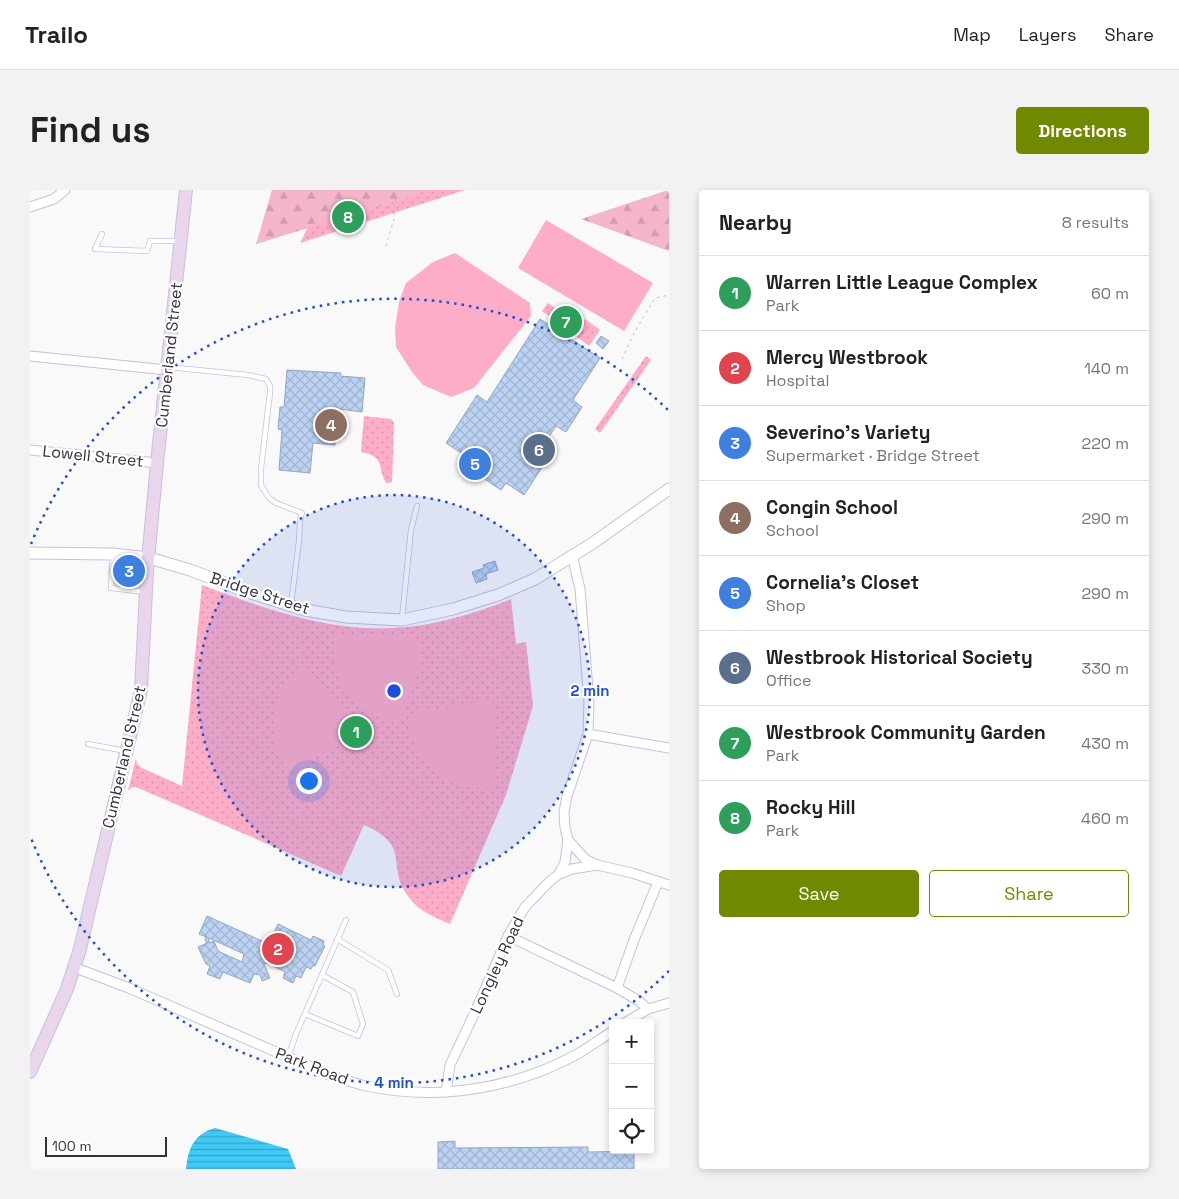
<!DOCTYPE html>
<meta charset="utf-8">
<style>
:root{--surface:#fff;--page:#f2f2f2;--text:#222;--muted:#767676;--line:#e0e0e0;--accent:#708a00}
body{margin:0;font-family:"Space Grotesk",sans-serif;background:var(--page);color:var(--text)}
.controls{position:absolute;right:15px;bottom:15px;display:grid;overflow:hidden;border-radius:5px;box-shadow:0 2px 8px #0003}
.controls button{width:45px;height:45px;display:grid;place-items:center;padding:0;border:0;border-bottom:1px solid var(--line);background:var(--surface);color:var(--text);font:25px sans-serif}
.scale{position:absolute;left:15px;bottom:12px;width:122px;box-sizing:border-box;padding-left:5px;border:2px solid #32303e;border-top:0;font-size:14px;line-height:18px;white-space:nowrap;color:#32303e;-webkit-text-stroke:4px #fff;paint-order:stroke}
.you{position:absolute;left:278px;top:590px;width:18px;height:18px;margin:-12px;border:4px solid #fff;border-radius:50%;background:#1a73e8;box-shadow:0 0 0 8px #1a73e833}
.badge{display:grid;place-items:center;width:32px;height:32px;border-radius:50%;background:var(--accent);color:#fff;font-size:16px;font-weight:700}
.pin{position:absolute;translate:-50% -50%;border:2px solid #fff;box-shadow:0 1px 5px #0006}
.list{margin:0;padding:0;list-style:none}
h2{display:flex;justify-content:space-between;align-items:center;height:65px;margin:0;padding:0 20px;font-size:21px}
h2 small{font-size:16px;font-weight:400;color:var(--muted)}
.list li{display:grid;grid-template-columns:32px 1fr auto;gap:15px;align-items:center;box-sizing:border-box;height:75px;padding:0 20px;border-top:1px solid var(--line)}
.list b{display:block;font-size:19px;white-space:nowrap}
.list p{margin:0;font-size:16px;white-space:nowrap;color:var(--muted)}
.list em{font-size:16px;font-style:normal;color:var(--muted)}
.actions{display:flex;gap:10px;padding:15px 20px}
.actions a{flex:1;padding:11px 0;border:1px solid var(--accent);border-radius:5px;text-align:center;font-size:18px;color:var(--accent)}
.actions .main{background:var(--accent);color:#fff}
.icon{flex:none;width:28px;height:28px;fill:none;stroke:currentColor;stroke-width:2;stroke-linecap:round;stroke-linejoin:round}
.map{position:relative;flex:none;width:639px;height:979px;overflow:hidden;border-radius:5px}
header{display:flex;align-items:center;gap:30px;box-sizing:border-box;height:70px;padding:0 25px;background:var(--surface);border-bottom:1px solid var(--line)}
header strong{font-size:24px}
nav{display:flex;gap:28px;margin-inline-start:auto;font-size:18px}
.intro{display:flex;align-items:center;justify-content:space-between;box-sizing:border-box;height:120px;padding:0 30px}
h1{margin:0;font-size:35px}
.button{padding:12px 22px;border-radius:5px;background:var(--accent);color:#fff;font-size:18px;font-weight:700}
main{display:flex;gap:30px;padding:0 30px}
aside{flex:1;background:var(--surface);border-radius:5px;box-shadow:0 2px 8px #0003}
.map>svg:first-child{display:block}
.green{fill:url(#green-dots)}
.forest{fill:url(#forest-firs)}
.pitch{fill:#feadc7}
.water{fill:url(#water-rules)}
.building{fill:url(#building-cross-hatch);stroke:#92a7c5;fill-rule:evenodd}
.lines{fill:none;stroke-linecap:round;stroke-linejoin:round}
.service-casing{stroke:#c4c0e3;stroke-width:6}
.minor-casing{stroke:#c4c0e3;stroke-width:11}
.tertiary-casing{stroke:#c4c0e3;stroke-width:13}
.secondary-casing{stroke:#c4c0e3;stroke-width:14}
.path{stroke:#bdbcc0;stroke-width:1;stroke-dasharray:2.5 4;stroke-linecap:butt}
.service{stroke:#fff;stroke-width:4.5}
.minor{stroke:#fff;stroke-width:9}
.tertiary{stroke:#fff;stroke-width:11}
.secondary{stroke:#ead6ec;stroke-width:12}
.ring{fill:none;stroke:#1d4ed8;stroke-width:2.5;stroke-dasharray:2.5 5}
.labels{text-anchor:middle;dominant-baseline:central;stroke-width:4.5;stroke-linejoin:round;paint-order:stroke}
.street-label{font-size:16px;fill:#32303e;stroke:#fff}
.centre{fill:#1d4ed8;stroke:#fff;stroke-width:2.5}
.ring-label{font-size:15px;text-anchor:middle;font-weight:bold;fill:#1d4ed8;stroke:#fff;stroke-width:4.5;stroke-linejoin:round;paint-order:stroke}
</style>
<header>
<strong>Trailo</strong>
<nav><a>Map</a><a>Layers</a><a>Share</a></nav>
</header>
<div class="intro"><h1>Find us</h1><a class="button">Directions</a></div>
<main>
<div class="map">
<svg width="639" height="979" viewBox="0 0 639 979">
<defs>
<pattern id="green-dots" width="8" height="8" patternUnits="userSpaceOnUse" patternTransform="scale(1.25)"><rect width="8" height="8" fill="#feadc7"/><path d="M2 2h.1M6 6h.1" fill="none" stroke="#da95ac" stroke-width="1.8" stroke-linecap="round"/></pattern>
<pattern id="forest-firs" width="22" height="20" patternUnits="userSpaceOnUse" patternTransform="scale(1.25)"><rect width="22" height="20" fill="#f5b5ca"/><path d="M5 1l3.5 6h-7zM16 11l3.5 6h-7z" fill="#d29caf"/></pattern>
<pattern id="water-rules" width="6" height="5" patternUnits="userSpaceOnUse" patternTransform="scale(1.25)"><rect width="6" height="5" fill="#40caf5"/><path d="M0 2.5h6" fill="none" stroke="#36a4c8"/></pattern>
<pattern id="building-cross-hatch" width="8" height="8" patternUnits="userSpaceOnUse" patternTransform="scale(1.25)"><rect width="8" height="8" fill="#bbd2f3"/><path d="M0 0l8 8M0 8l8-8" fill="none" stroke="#a1b5d1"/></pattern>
</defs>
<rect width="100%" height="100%" fill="#f9f9f9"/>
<g class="green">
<polygon points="296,0 435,0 270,53"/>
<polygon points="518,113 550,136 555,129 570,140 559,156 512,121"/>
<polygon points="616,166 621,170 570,243 565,239"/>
<path d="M334,226l27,3 3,4 -2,59 -6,1c-9,-16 0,-26 -25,-31z"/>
<path d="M172,395c60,23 126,47 191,43 41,-2 80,-14 118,-29l5,45 10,-2 7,64 -27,89 -56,129c-16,-7 -32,-13 -42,-28 -23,-32 5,-49 -44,-71l-23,51 -205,-89h-4l-4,4 8,-33 1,6 5,4 40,18z"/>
</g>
<g class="forest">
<polygon points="242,0 402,0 226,54"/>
<polygon points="639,0 639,61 551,29 638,0"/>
</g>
<g class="pitch">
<polygon points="516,30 623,93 594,141 488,78"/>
<polygon points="425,63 500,113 501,126 444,198 421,207 393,195 382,182 366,157 365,138 369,112 376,93 403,72"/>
<path d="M305,447h77l8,13v10l-20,64c-32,-11 -58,-24 -64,-60 -1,-9 -1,-19 -1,-27z"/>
<path d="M274,474l52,57 -2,11 -63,41c-20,-23 -24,-59 -8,-86 5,-9 14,-16 21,-23z"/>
<path d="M459,509l7,7 1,16h-4l3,66c-12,0 -24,0 -35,-3 -23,-6 -44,-30 -51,-51 -1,-5 -1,-11 -2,-16l4,-5 59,-9 4,-4z"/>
</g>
<path class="water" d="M185,938l73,21 8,20h-110c2,-21 8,-35 29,-41z"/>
<g class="building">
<polygon points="510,129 570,168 543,210 552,217 536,242 526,236 515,253 524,259 494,305 476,293 471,300 429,272 434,265 416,253 447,205 457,212"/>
<polygon points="571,146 579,151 573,159 566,153"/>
<polygon points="257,180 311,183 310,186 335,188 332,222 309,219 305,255 283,253 280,283 249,280 252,240 248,239 250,217 254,217"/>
<polygon points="465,371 468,380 456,384 457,389 446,393 442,382 454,378 453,375"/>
<path d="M177,726l68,31 4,-10 -6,-2 5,-11 33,16 2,-4 9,4 2,1 -1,4 2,1 -10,20 -2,-1 -2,4 -5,-2 -5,11 -5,-2 -3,7 -10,-5 2,-6 -18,-9 -3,1 6,14 -8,3 -2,-6 -6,-1 -4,9 -27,-11 -3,7 -13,-5 3,-8 -4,-2 -8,-17 9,-4 -2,-3 1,-3 -7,-3zM179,748l35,16 -2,8 -24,-11 -4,-10 -5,2z"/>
<polygon points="425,951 425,958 558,957 558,962 604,961 604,979 408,979 408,952"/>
</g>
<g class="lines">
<defs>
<g id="service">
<polyline points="72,44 65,59 117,61 120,51 150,51"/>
<polyline points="138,177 218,185 236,189 240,196 240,203 231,278 231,295 239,308 246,313 272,323 270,330 269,351 261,414"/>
<polyline points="83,365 81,398 115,402"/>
<polyline points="372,428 381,340 387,316"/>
<polyline points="58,554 96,561"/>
<polyline points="307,749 358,780 367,804"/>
<polyline points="275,824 328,846 333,834 323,802 292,785"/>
<polyline points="258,867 266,844 316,730"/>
</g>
<g id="minor">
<polyline points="0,17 24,9 35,0"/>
<polyline points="0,166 137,180"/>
<polyline points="0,260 127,273"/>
<polyline points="558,544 639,558"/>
<polyline points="538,650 555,669 567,675"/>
<polyline points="529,684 535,672 538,650 535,638 534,622 537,606 558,544 559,512 550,399 542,365"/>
<polyline points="478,746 587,798 609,811 618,819"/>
<path d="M43,777l56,21 200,87c11,3 22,7 33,10 74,17 154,4 219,-33 11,-7 21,-14 32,-21"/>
<polyline points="587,798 604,750 628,692"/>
<polyline points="595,833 618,819 639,813"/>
<polyline points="416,902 420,875 447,818 478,746 495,717 520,691 529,684 542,679 567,675 602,683 639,695"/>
</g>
<polyline id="tertiary" points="0,363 83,364 119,368 160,380 221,403 275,420 316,427 372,430 423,419 468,405 505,389 563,353 639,299"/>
<polyline id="secondary" points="0,882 37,799 50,759 111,500 117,381 127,273 156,0"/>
</defs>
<use href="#service" class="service-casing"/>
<use href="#minor" class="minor-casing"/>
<use href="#tertiary" class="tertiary-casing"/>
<use href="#secondary" class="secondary-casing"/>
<g class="path">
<polyline points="356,56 364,29 366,5 370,0"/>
<polyline points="592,169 604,143 625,108 639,105"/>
</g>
<use href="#service" class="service"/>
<use href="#minor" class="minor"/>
<use href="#tertiary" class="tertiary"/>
<use href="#secondary" class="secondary"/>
</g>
<circle cx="364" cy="501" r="196" fill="#1d4ed8" fill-opacity=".12"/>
<g class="ring">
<circle cx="364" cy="501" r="196"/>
<path d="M639 781A392 392 0 0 1 1 648M1 354A392 392 0 0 1 639 221"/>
</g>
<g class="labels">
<g class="street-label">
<text transform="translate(139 165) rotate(-84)">Cumberland Street</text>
<text transform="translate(63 266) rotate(6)">Lowell Street</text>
<text transform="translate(230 403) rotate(18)">Bridge Street</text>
<text transform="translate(94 567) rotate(-77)">Cumberland Street</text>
<text transform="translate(467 775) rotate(-65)">Longley Road</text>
<text transform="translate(282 876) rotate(21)">Park Road</text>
</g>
</g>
<circle cx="364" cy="501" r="8" class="centre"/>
<g class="ring-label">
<text x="560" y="506">2 min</text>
<text x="364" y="898">4 min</text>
</g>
</svg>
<div class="controls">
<button>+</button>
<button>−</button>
<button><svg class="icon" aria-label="locate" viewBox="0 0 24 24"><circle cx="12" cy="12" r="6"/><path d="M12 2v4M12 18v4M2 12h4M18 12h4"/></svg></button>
</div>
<div class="scale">100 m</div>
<div class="you"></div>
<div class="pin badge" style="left:326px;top:542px;background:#2e9e5b">1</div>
<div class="pin badge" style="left:248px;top:759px;background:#e0444e">2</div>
<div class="pin badge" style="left:99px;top:381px;background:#3f7fe0">3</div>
<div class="pin badge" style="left:301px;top:235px;background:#8d6e63">4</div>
<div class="pin badge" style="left:445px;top:274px;background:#3f7fe0">5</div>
<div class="pin badge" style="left:509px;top:260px;background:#5c6f8a">6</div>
<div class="pin badge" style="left:536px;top:132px;background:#2e9e5b">7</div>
<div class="pin badge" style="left:318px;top:27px;background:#2e9e5b">8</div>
</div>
<aside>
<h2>Nearby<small>8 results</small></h2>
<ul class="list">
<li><span class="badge" style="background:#2e9e5b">1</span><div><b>Warren Little League Complex</b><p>Park</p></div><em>60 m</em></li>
<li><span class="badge" style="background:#e0444e">2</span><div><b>Mercy Westbrook</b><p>Hospital</p></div><em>140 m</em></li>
<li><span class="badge" style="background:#3f7fe0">3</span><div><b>Severino's Variety</b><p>Supermarket · Bridge Street</p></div><em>220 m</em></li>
<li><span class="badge" style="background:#8d6e63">4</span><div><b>Congin School</b><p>School</p></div><em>290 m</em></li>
<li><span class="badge" style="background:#3f7fe0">5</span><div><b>Cornelia's Closet</b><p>Shop</p></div><em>290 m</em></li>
<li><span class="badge" style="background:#5c6f8a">6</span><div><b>Westbrook Historical Society</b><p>Office</p></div><em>330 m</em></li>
<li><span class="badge" style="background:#2e9e5b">7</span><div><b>Westbrook Community Garden</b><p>Park</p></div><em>430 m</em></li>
<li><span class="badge" style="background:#2e9e5b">8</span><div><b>Rocky Hill</b><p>Park</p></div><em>460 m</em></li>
</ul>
<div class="actions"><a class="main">Save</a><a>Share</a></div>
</aside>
</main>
